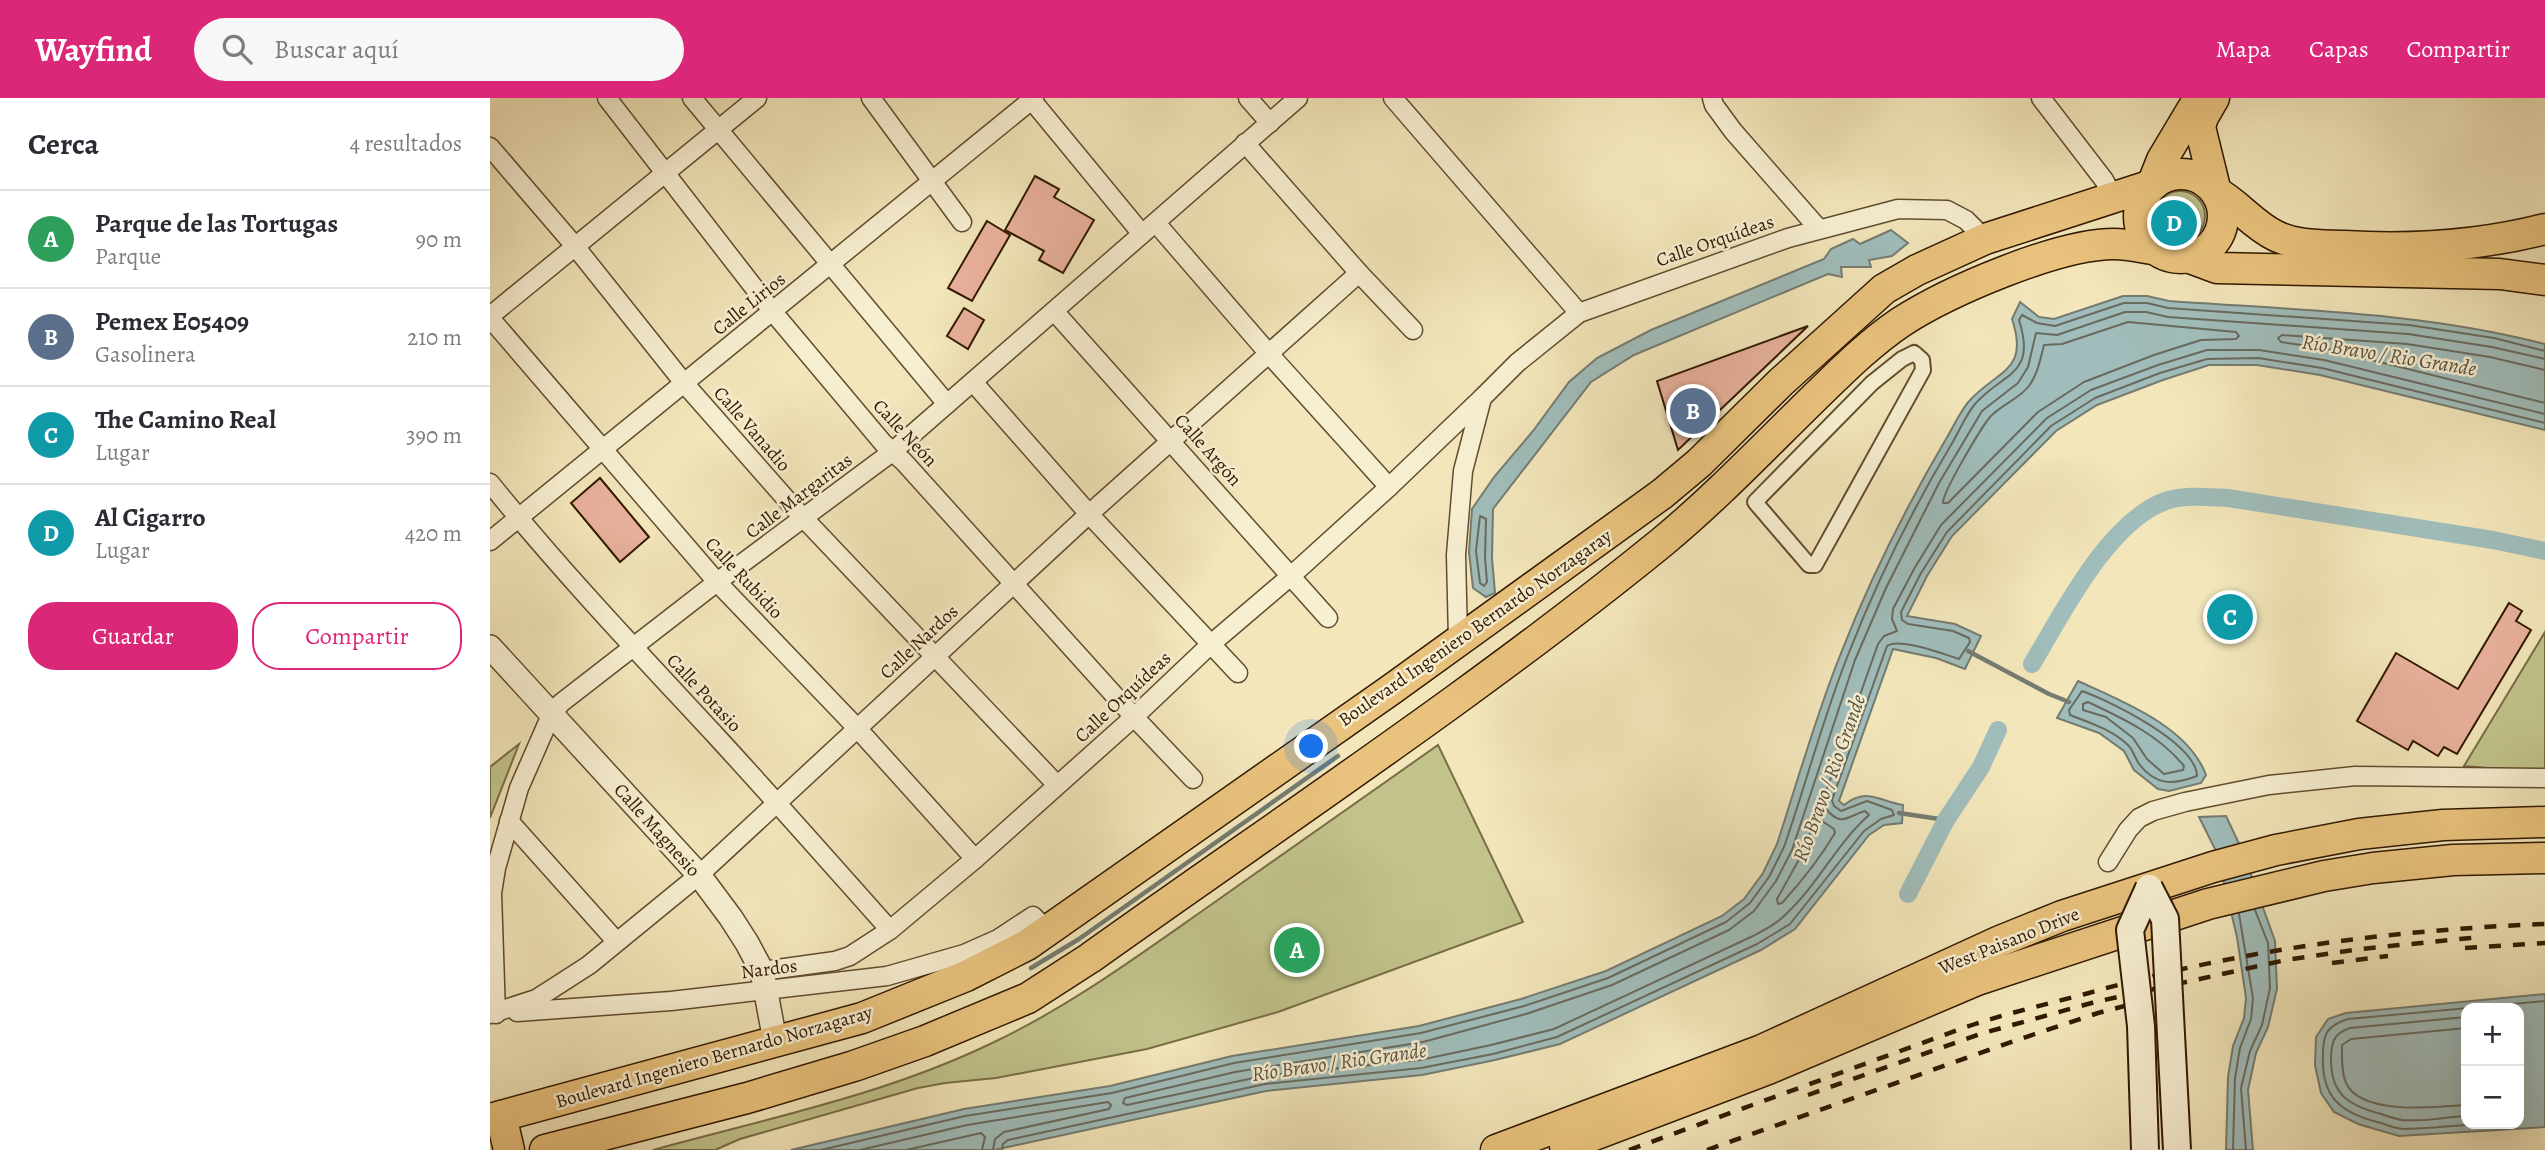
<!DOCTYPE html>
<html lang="es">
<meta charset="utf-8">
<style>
:root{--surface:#fff;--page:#f7f7f7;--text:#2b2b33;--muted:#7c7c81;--line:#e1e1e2;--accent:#db2777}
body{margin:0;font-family:Alegreya,serif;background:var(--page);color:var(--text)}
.controls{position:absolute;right:21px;bottom:21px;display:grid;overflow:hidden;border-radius:14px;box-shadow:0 7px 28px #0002}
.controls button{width:63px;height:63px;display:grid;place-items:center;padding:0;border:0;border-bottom:2px solid var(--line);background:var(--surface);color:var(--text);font:35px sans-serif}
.you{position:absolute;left:822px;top:649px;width:24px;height:24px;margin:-18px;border:5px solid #fff;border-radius:50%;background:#1a73e8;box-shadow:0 0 0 10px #1a73e833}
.badge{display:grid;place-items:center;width:46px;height:46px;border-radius:50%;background:var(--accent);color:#fff;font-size:23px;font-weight:700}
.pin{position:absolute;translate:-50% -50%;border:4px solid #fff;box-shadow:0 2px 7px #0006}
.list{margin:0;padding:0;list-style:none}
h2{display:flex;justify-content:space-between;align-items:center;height:91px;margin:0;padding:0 28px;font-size:30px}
h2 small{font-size:23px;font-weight:400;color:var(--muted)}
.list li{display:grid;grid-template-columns:46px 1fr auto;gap:21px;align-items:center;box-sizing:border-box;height:98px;padding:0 28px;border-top:2px solid var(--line)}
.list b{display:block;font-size:26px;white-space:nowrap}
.list p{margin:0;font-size:23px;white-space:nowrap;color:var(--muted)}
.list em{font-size:23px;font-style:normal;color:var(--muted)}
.actions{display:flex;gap:14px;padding:21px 28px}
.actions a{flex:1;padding:16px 0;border:2px solid var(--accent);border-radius:28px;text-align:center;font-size:24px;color:var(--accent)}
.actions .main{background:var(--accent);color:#fff}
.icon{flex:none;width:38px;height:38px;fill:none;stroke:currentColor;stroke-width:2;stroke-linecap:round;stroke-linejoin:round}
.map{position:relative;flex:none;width:2055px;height:1052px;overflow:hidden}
header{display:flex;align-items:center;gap:42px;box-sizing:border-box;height:98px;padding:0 35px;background:var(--accent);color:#fff}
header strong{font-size:33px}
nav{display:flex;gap:38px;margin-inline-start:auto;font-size:24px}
.search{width:490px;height:63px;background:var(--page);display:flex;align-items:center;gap:18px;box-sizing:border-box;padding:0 24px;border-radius:38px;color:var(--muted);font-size:26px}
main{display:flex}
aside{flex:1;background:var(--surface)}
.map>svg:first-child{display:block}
.green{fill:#c1c38b;stroke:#796e46;stroke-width:2}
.water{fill:#a0bdbb;stroke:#747b70;stroke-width:2;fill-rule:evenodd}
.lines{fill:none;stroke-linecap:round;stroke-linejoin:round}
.shore{stroke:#686a5e;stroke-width:2}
.stream{stroke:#747b70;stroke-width:4.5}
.canal{stroke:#a0bdbb;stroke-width:18}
.building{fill:#e8b19c;stroke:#311800;stroke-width:2}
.pedestrian-casing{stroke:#614c2e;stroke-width:18}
.minor-casing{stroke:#614c2e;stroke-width:21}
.tertiary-casing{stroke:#614c2e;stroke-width:26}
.primary-casing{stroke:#311800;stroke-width:33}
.trunk-casing{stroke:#311800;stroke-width:33}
.pedestrian{stroke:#f7efd2;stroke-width:14}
.minor{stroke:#f7efd2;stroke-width:18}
.tertiary{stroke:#f7efd2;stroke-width:23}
.primary{stroke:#e9c37d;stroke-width:30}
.trunk{stroke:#e9c37d;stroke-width:30}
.rail{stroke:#311800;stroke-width:4.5;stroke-dasharray:12 12;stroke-linecap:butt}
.secondary-bridge-casing{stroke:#311800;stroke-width:30;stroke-linecap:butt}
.secondary-bridge{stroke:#f7efd2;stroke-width:26}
.labels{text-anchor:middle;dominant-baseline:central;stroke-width:5;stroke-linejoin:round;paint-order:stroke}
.street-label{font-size:19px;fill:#311800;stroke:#f7efd2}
.water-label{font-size:21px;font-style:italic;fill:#585241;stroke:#f7efd2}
</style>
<header>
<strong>Wayfind</strong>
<div class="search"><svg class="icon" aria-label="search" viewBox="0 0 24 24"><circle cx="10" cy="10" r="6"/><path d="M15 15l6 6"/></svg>Buscar aquí</div>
<nav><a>Mapa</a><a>Capas</a><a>Compartir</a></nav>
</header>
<main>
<aside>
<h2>Cerca<small>4 resultados</small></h2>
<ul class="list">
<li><span class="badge" style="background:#2e9e5b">A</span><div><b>Parque de las Tortugas</b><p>Parque</p></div><em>90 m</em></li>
<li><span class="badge" style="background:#5c6f8a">B</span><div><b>Pemex E05409</b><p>Gasolinera</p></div><em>210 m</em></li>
<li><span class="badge" style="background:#0f9aa8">C</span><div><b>The Camino Real</b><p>Lugar</p></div><em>390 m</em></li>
<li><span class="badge" style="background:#0f9aa8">D</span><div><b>Al Cigarro</b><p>Lugar</p></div><em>420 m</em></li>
</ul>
<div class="actions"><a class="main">Guardar</a><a>Compartir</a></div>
</aside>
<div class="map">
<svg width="2055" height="1052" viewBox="0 0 2055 1052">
<rect width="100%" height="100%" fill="#f2e6ba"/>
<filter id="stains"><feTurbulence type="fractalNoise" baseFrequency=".00286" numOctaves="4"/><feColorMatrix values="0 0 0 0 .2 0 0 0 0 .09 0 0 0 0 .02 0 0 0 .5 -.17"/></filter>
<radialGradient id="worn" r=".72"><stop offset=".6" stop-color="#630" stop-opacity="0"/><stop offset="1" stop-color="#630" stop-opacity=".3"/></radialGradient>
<g class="green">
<circle cx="1690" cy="118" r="25"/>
<polygon points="2055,534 2055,675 1974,668"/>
<polygon points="29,646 0,720 0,669"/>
<path d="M948,647l85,177 -245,90 -131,37 -151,29 -51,5 -27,5 -178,51 -25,11h-62c113,-31 231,-55 337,-106 77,-36 145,-86 215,-135 77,-54 155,-109 233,-164z"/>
</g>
<g class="water">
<polygon points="1401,132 1418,145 1402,158 1379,162 1381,169 1351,169 1352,179 1338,176 1144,257 1101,284 1003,411 1002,460 1005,495 996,499 983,490 979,454 982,411 1004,379 1043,333 1079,284 1107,260 1161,232 1334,161 1341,151 1363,141 1370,146"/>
<path d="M1633,198h24l22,5c126,9 253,11 376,43v86l-225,-55 -63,-10h-48l-46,15 -66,25 -41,26 -104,105 -25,40 -20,40 48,8 26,12 -16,33 -29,-11 -43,-9 -54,152 5,4c23,-18 34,-4 59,0l-1,18 -18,2 -15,10 -74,94 -34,21 -201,94 -65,16 -73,15 -156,16 -272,59h-203l173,-41 146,-23 122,-30 187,-30 102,-27 85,-28 116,-55 22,-17 19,-26 14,-29c21,-64 39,-129 64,-191 29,-74 65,-146 105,-214 8,-13 15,-30 25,-40 29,-30 58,-29 41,-80l8,-17 19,15 15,2z"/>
<path d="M1588,583c43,20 110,45 128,94l-5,8 -32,8 -11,-2 -24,-19 -10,-19 -25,-18 -42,-15z"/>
<polygon points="1736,718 1752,752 1785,843 1787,891 1778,929 1766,955 1758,992 1763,1052 1736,1052 1738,979 1743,948 1754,920 1756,900 1747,839 1727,755 1709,719"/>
<path d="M2055,896v133l-146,9 -41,-12 -24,-12 -13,-19 -6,-28 1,-28 12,-18 18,-6zM1976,910h53v116h-53z"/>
</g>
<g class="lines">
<g class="shore">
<path d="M1638,224l108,10 3,4 -3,3 -35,1 -47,15 -70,27 -46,30 -90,91h-5c-1,-10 38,-75 47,-86 11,-12 29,-18 39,-31 9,-13 11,-26 15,-41l18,-1z"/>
<path d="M2055,261l-53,-12 -84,-13 -240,-17 -22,-5h-21l-68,23 -21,-2 -8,34 -10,16 -36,28 -43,72 -53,105 -31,72 -63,190 -16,31 -22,30 -25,19 -117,55 -86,29 -103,28 -188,30 -110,26 -2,5 4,2 136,-29 157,-16 71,-15 63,-16 199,-93c11,-6 24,-12 32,-21 33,-30 51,-71 84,-100l-4,-4c-18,5 -23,17 -39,-2l-2,-12 54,-153 6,-8 13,-5 -5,-12 1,-10 21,-40 27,-44 106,-107 44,-28 67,-25 49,-15h52l65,10 221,54"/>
<polyline points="2055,272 2000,259 1917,246 1792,237 1788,240 1791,244 1837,251 2055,305"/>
<polygon points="990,418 996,421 995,460 997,484 994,488 990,485 986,453"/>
<path d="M1592,593c28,10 114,52 115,85 -24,9 -41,10 -58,-12 -4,-6 -6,-14 -11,-19 -17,-16 -38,-22 -58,-30l-1,-5z"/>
<path d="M1598,604c34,16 71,33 96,64l-1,4 -19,4 -17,-15 -14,-21 -27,-21 -23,-7v-6z"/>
<path d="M1326,719l18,12 1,4c-15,25 -33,48 -53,70l-4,1 -1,-5 24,-43z"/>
<path d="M1976,919l-116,11c-15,5 -18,12 -19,28 -1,38 16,49 50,58 6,2 14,5 21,6 20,2 43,-3 64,-4"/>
<path d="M1976,930l-115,11 -9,6c0,12 -1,26 4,38 15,33 92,24 120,22"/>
<path d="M1993,1026c-26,1 -54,5 -80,5 -9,-1 -18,-5 -26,-7 -38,-10 -56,-26 -54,-67 0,-22 4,-29 25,-36l197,-18"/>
<path d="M331,1052l144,-34 147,-23 122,-30 187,-30 103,-27 84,-28 118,-56 24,-19 19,-26 15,-30c22,-63 39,-129 64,-192 28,-72 63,-143 103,-210 8,-13 14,-29 24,-41 28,-32 62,-28 44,-84l3,-5 15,8 18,3 69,-23h23l21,5 241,17 85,13 51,13"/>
<polyline points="370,1052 477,1027 618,1004 621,1007 619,1011 514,1034 505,1041 503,1052"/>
<polyline points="416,1052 491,1035 495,1039 492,1052"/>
<path d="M512,1052l1,-6 5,-4 257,-56 156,-16 72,-14 64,-17 200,-93 33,-20 74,-93 17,-12 13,-4 -2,-5 -25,-9 -26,10 -7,-5 -2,-6 55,-154c12,-9 57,8 72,13l11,-17 -1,-4 -16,-7 -45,-7 -6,-4 -1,-8 20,-39 26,-41 104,-106 44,-28 65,-25 47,-14 51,-1 64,10 223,55"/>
<polyline points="1743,1052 1745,980 1750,950 1761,921 1763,900 1749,816"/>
<polyline points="1756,1052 1751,990 1760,953 1772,927 1780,890 1778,845 1765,812"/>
</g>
<g class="stream">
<polyline points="1478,553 1559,596 1579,604"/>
<polyline points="1409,715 1456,722"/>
<polyline points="541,870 589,841 848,658"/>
</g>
<g class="canal">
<path d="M1542,566c30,-50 75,-140 131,-162 21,-8 43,-5 65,-4l265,42 52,11"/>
<polyline points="1418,796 1456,722 1491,669 1508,632"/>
</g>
</g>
<g class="building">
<polygon points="545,78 569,91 564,99 604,122 573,175 549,162 554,153 515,132"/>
<polygon points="497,123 520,137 482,203 458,190"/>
<polygon points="474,210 494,222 478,251 457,238"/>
<polygon points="1318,228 1272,272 1188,352 1167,283"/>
<polygon points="110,380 159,439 130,464 81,405"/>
<polygon points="2019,505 2032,513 2026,523 2041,532 1967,656 1954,649 1948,658 1923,643 1918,652 1867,623 1906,555 1968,591"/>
</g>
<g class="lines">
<defs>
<polygon id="pedestrian" points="1424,255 1432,262 1433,272 1325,467 1319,467 1265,404 1382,285 1412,261"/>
<g id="minor">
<polyline points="117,0 283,214 393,345 414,364 644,619 703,681"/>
<polyline points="202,0 457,306"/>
<polyline points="381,0 472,124"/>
<polyline points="540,0 652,136"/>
<polyline points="758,0 780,25"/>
<polyline points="903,0 1089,215"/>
<polyline points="1222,0 1224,7 1243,33 1328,130"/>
<polyline points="1551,0 1614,82 1623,99"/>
<polyline points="755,45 869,175 923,232"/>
<polyline points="0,49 84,147 194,285 304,410 567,687"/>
<polyline points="666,125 780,257 899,389"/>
<polyline points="564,213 838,520"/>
<polyline points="0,218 267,0"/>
<polyline points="0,220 227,484 367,630 485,761"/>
<polyline points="483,284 599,416 748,575"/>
<path d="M0,385c71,88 149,170 226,253 59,64 116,129 174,194"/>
<polyline points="0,443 544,0"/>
<polyline points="968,541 966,457 973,373 992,300 1027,265 1089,215 1298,140 1408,111 1457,112 1476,122 1495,141"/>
<polyline points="19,723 126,843"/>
<polyline points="1618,764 1638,732 1649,720 1663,713 1695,704 1779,687 1865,678 2055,680"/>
<polyline points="272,873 345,863 360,858 400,832 485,761 644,619 721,546 802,477 899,389 992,300"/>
<polyline points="27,914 181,903 397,878 474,856 508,841 543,818 557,832"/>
<polyline points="0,916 46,901 68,887 99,867 209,777 599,416 869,175"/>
<polyline points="6,916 2,795 6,770 29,690 61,617 71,605 227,484 402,354 808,0"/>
</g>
<polyline id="tertiary" points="0,549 209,777 241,820 257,845 272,873 285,943"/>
<g id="primary">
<path d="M1724,0l-11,19 -3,10 16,65c22,12 37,33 60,44 21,10 46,9 68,10 68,4 135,0 201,-17"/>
<polyline points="1662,87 1672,62 1709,0"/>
<polyline points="1700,160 1727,170 2010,176 2055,182"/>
<polyline points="1075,1048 1278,971 1487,882 1718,806 1834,778 1883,770 1963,762 2055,760"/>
<polyline points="1006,1052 1272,952 1510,843 1572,818 1723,769 1786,752 1869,736 1953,727 2055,724"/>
</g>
<g id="trunk">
<circle cx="1691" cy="118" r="42"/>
<polyline points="11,1018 19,1052"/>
<polyline points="0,1021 372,920 476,878 537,847 902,591 1172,396 1209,365 1291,284 1394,191 1427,172 1495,141 1662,87"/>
<path d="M55,1052l202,-52 107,-32 71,-25 103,-43 62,-40c192,-137 389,-267 571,-415 52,-43 99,-92 147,-139 30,-29 59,-59 93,-82 48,-31 157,-78 213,-78 13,0 26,3 39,5"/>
</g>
</defs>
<use href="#pedestrian" class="pedestrian-casing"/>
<use href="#minor" class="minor-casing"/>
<use href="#tertiary" class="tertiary-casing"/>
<use href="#primary" class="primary-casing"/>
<use href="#trunk" class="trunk-casing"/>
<use href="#pedestrian" class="pedestrian"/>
<use href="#minor" class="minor"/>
<use href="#tertiary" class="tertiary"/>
<use href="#primary" class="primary"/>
<use href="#trunk" class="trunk"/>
<g class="rail">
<polyline points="1975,850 2055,845"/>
<polyline points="1842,865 1898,858"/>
<polyline points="1318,997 1490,936 1605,904 1796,862 1871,851 1990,839"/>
<path d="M1139,1052l337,-123c41,-14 82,-23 123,-34 149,-43 301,-63 456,-69"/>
<polyline points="1217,1052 1527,942 1608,915 1661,901"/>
</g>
<defs>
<g id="secondary-bridge">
<polyline points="1659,790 1675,821 1687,1052"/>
<polyline points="1655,1052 1651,928 1640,832 1659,790"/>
</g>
</defs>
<use href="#secondary-bridge" class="secondary-bridge-casing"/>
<use href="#secondary-bridge" class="secondary-bridge"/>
</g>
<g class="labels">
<g class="street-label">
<text transform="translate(1225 143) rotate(-19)">Calle Orquídeas</text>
<text transform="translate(259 206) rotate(-39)">Calle Lirios</text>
<text transform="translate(262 331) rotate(49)">Calle Vanadio</text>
<text transform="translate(415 335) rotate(47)">Calle Neón</text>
<text transform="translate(718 352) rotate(48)">Calle Argón</text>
<text transform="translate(309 398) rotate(-37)">Calle Margaritas</text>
<text transform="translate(254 480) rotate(47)">Calle Rubidio</text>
<text transform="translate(985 530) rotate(-35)">Boulevard Ingeniero Bernardo Norzagaray</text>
<text transform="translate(429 544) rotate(-43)">Calle Nardos</text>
<text transform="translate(214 595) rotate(47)">Calle Potasio</text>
<text transform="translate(633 599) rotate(-43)">Calle Orquídeas</text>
<text transform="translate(167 732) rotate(48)">Calle Magnesio</text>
<text transform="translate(1519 843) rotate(-22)">West Paisano Drive</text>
<text transform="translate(279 871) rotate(-7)">Nardos</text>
<text transform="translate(224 959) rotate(-16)">Boulevard Ingeniero Bernardo Norzagaray</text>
</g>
<g class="water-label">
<text transform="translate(1899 257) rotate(9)">Río Bravo / Rio Grande</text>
<text transform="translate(1339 680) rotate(-70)">Río Bravo / Rio Grande</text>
<text transform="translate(849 964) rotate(-8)">Río Bravo / Rio Grande</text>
</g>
</g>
<rect width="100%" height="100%" filter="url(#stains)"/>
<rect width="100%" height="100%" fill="url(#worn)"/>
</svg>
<div class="controls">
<button>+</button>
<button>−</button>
</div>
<div class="you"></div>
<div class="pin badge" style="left:807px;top:852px;background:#2e9e5b">A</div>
<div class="pin badge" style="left:1203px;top:313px;background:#5c6f8a">B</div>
<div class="pin badge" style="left:1740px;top:519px;background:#0f9aa8">C</div>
<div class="pin badge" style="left:1684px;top:125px;background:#0f9aa8">D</div>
</div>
</main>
